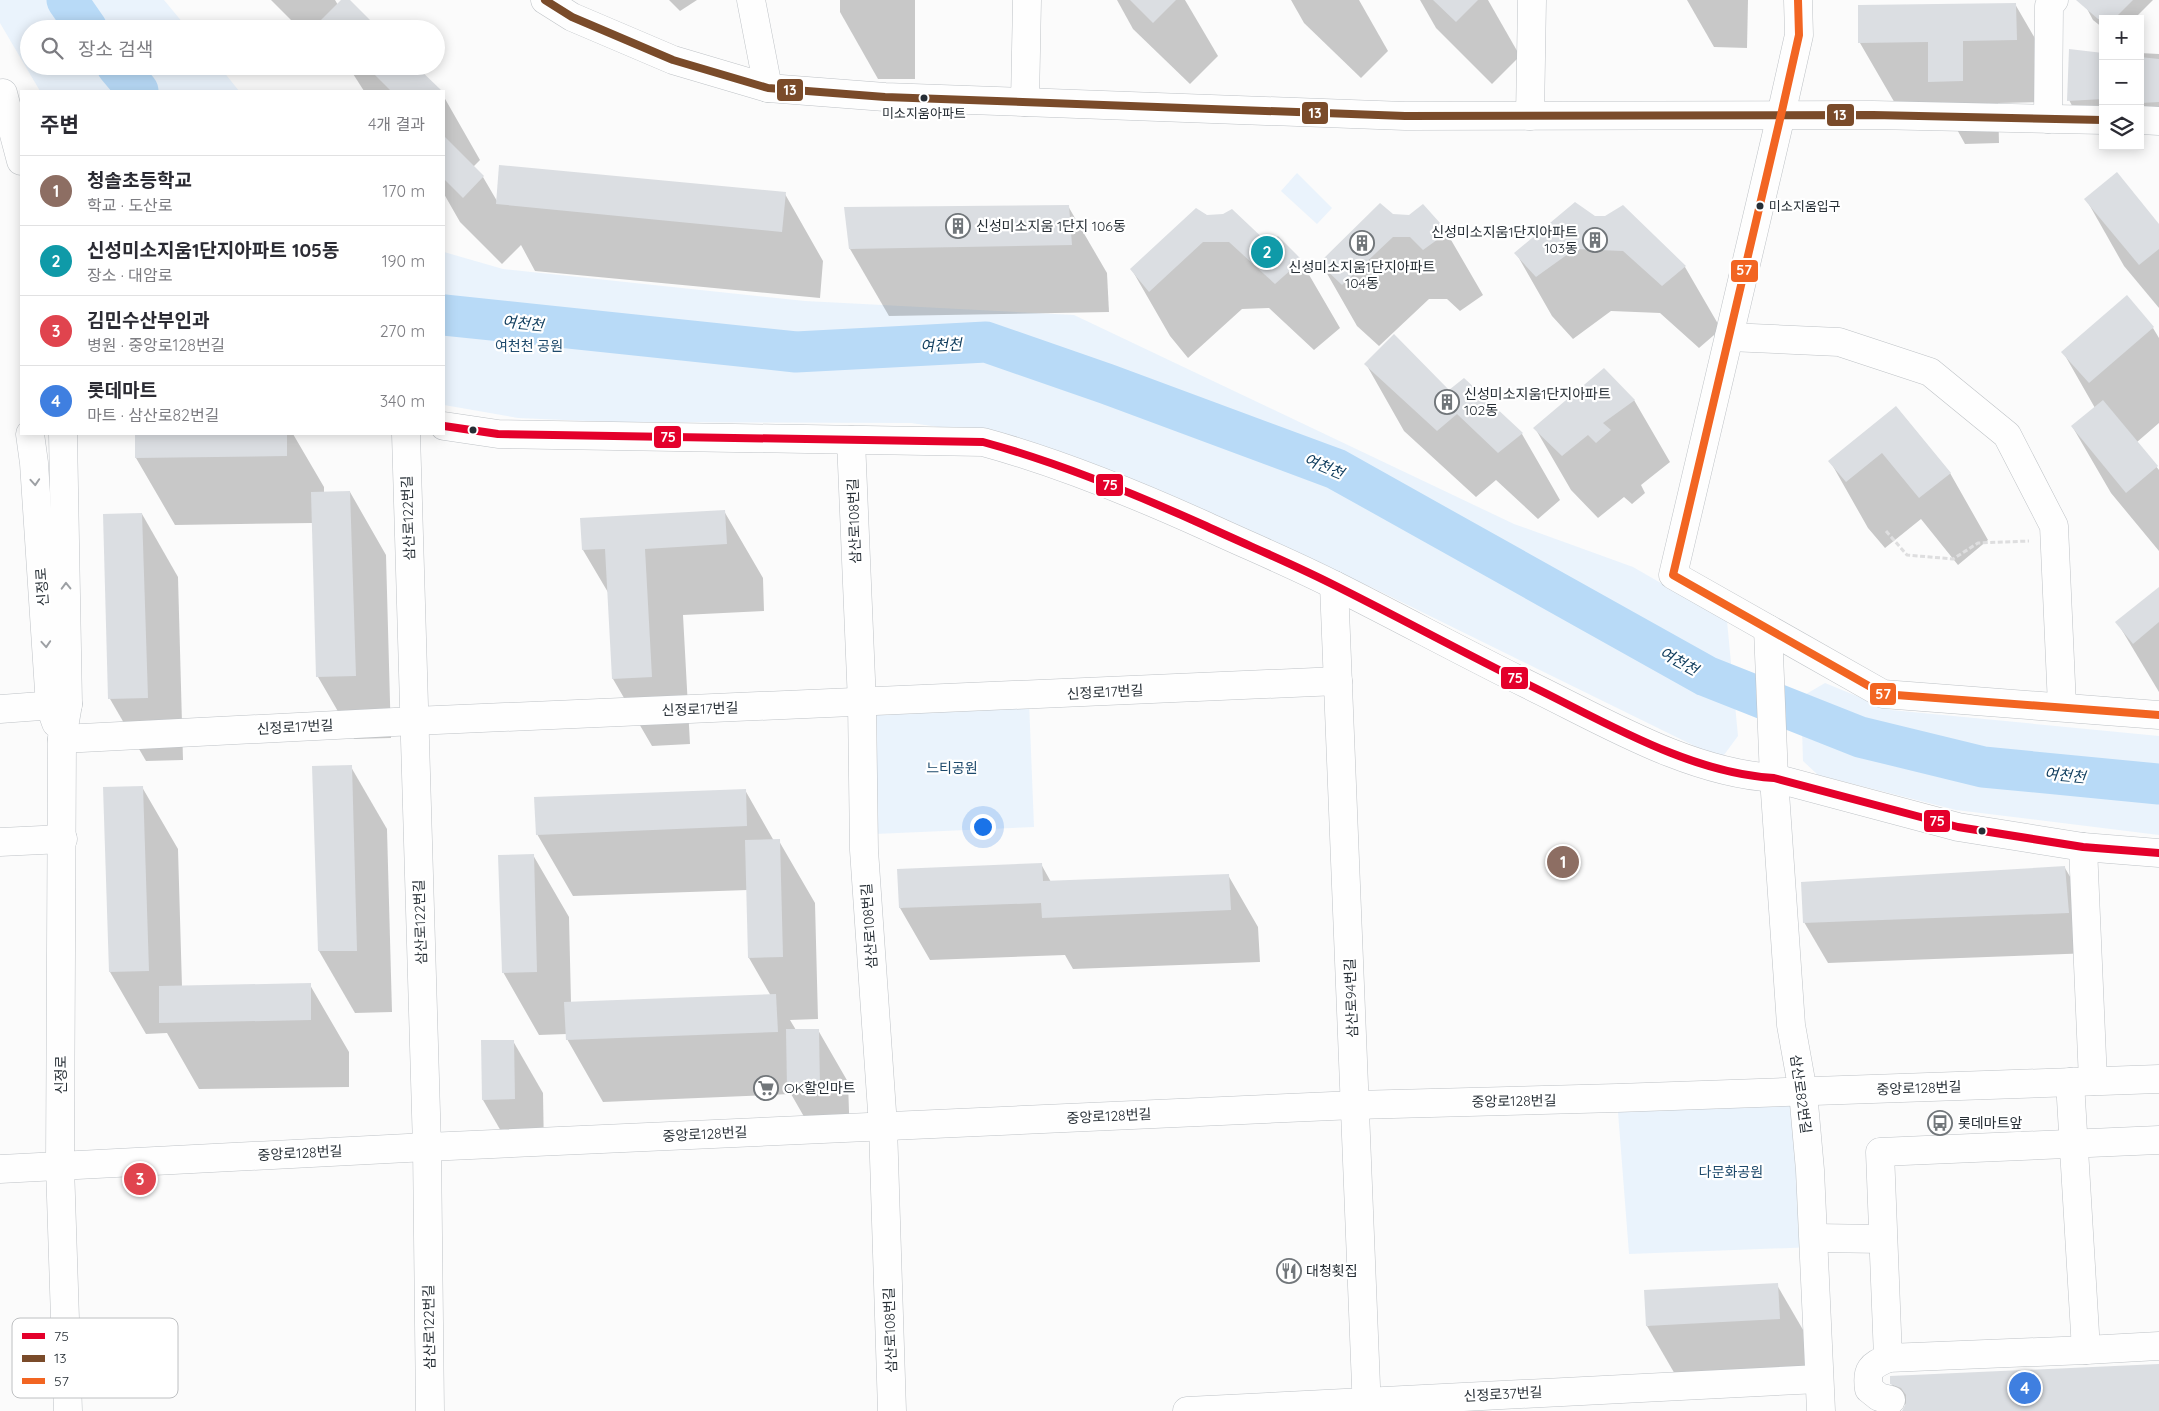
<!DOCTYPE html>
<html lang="ko">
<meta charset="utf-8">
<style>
:root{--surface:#fff;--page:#f2f2f3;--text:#2b2b33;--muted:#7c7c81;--line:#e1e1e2;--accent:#b45309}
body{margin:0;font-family:Quicksand,"Noto Sans KR",sans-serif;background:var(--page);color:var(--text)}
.controls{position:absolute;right:15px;top:15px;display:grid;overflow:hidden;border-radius:0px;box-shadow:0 2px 12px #0003}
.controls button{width:45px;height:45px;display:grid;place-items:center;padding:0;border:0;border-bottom:1px solid var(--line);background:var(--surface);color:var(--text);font:25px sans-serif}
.you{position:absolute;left:982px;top:826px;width:18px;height:18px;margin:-12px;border:4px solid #fff;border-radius:50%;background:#1a73e8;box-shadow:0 0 0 8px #1a73e833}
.badge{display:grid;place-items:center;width:32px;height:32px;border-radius:50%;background:var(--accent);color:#fff;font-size:16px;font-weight:700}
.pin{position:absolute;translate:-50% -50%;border:2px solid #fff;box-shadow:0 1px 5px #0006}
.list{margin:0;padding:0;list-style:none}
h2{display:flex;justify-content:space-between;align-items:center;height:65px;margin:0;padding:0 20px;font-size:21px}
h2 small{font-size:16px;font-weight:400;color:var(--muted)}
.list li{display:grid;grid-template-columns:32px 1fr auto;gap:15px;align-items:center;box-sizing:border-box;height:70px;padding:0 20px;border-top:1px solid var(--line)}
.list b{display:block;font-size:19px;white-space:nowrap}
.list p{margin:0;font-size:16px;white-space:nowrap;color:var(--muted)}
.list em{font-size:16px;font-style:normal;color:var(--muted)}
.icon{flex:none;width:28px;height:28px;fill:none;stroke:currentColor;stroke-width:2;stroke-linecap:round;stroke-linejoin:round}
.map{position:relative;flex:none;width:2159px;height:1411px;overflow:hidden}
.search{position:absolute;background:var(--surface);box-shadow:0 2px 12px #0003;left:20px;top:20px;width:425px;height:55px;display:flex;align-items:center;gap:12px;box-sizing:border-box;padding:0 18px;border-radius:28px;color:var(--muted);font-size:19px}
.panel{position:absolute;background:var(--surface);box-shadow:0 2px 12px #0003;left:20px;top:90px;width:425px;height:345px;border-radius:0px}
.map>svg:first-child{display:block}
.green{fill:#eaf3fc}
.shadow{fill:#0003}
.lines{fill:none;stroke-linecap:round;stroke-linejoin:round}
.river{stroke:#b8daf7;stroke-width:41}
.building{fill:#dbdee2}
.minor-casing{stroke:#bec2c6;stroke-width:29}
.major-casing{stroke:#bec2c6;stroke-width:29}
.path{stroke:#dededf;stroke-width:3;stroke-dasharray:5 2.5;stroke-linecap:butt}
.minor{stroke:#fefefe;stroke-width:28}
.major{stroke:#fefefe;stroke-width:28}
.bus-1-casing{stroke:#fff;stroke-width:11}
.bus-2-casing{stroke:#fff;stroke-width:11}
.bus-3-casing{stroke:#fff;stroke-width:11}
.bus-1{stroke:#e4002b;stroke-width:8}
.bus-2{stroke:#7a4b2a;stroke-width:8}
.bus-3{stroke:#f26522;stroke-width:8}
.oneway{stroke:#9da0a4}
.bus-dot{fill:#262e35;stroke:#fff;stroke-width:2}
.labels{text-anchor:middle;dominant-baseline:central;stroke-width:4.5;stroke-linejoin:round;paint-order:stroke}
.bus-label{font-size:13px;fill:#262e35;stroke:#fff}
.poi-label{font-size:14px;fill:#262e35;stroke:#fff;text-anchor:start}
.park-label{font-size:14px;fill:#1d496b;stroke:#fff}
.street-label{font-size:14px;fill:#262e35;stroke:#fff}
.water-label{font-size:15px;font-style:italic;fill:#0d3b5c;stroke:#fff}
.key{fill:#fff;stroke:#bec0c2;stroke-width:1}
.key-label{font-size:14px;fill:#262e35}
.line-badge{stroke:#fff;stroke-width:2}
.badge-label{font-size:14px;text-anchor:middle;font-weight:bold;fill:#fff}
</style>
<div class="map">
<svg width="2159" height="1411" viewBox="0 0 2159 1411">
<rect width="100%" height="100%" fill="#fbfbfb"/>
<g class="green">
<polygon points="0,0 164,0 188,29 29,29 29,66 219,66 239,91 40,91 0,23"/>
<polygon points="1297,173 1332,208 1317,224 1281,191"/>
<polygon points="444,252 503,269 805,301 1074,315 1514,524 1633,567 1727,621 1738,736 1721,759 1373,588 1089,465 988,434 911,423 610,422 518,418 444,405"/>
<polygon points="1825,683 1891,710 2159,736 2159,835 1956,810 1818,775 1803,761 1801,697"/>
<polygon points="1029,701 1034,827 875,834 870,708"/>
<polygon points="1803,1092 1815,1247 1629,1254 1617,1099"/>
</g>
<g class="shadow">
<polygon points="271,0 335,0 338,5 343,0 348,0 377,29 300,29"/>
<polygon points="669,0 697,0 680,11"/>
<polygon points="840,0 915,0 915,79 878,79 840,12"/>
<polygon points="1117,0 1185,0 1218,56 1190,84 1133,29"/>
<polygon points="1291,0 1359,0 1388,51 1361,78 1304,23"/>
<polygon points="1420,0 1488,0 1520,56 1492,84 1436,28"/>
<polygon points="1687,0 1748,0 1747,48 1714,47"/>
<polygon points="2092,0 2153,0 2134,19 2103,19 2103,28 2093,20 2086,7"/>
<polygon points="2015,4 2051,66 2052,102 1998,103 1999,143 1965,144 1943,104 1896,105 1860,43 1859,6"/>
<polygon points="2140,53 2159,54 2159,115 2140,110 2140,58 2143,58"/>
<polygon points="2103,54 2103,112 2076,113 2069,100"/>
<polygon points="348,66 415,66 440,91 364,91"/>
<polygon points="444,97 480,160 473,167 483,177 497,201 785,194 823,261 820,298 535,271 521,245 502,264 460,222 444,194"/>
<polygon points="2086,199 2159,226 2159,308 2124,266"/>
<polygon points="1068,206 1107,273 1109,312 889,316 850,249"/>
<polygon points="1623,207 1685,267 1721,329 1699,348 1660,313 1611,311 1573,339 1552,316 1516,253 1594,217 1606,218"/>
<polygon points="1196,210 1268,245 1278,238 1301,261 1340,328 1314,350 1269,308 1242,309 1188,358 1170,336 1132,270"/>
<polygon points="1392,216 1447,233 1483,295 1460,311 1447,299 1429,299 1379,346 1357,326 1321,263"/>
<polygon points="2153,328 2159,338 2159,423 2137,442 2159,470 2159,551 2111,493 2072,426 2095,408 2063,352"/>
<polygon points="1366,364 1449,391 1522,434 1560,500 1538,519 1496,480 1476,497 1404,431"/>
<polygon points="1634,400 1670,462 1641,485 1645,493 1632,504 1624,497 1598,518 1571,490 1535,428"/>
<polygon points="1896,407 1950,473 1988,540 1958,565 1921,519 1885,548 1868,528 1830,461"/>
<polygon points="136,434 293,434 324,487 324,493 350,492 386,555 391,738 354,739 318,677 313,523 175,525 136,458"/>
<polygon points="724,511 763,578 764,611 683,615 690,744 652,746 613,679 609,594 583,550 581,519"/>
<polygon points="142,514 178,577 183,760 146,761 110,699"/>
<polygon points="2159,589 2159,692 2117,622"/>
<polygon points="351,767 387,829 392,1012 355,1013 319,951"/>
<polygon points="142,787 178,849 182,987 310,985 349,1052 349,1087 199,1089 167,1033 146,1034 110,972"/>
<polygon points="745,790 774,841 779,841 815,903 818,1019 790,1020 796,1030 818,1030 848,1082 850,1141 818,1141 791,1094 603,1102 567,1039 567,1034 539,1035 503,972 533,855 569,917 571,1003 771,996 749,958 748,890 573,896 537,834"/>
<polygon points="1041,864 1051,882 1228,875 1258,927 1260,962 1073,969 1065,955 930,960 900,908"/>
<polygon points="2065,868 2088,908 2092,953 1828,963 1804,922"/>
<polygon points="513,1041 543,1093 544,1151 513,1152 483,1100"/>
<polygon points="1777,1285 1813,1347 1815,1381 1683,1388 1647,1326"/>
<polygon points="2159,1366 2159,1411 1904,1411 1907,1405 1903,1404 1891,1383"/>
</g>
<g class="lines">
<g class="river">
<polyline points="67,0 87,29"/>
<polyline points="117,66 138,91"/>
<polyline points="444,315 796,352 986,342 1107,384 1336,469 1706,676 1860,737 1983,767 2159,784"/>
</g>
</g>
<g class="building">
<polygon points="341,0 350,0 379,29 312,29"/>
<polygon points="1130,0 1176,0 1153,23"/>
<polygon points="1433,0 1478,0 1456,22"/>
<polygon points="2076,0 2133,0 2114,19 2098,19"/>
<polygon points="2016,3 2017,40 1963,41 1963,81 1928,82 1928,42 1858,43 1858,5"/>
<polygon points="2069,49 2103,53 2103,99 2067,101"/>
<polygon points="2140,57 2159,59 2159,102 2141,103"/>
<polygon points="366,66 416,66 442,91 391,91"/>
<polygon points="444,136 484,176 463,198 444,179"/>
<polygon points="499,165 786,192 782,232 496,204"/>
<polygon points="2117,172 2159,224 2159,249 2139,265 2084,199"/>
<polygon points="1575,202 1595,216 1605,216 1623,205 1686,266 1662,286 1623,251 1575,249 1536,277 1514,253"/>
<polygon points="1380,203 1393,214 1409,215 1423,204 1448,232 1423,250 1410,237 1393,237 1342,285 1319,263"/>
<polygon points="1069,205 1072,245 849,249 844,207"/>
<polygon points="1196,208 1207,215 1223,214 1232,209 1268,243 1278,236 1302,260 1275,284 1229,242 1203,242 1149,292 1130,269"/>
<polygon points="2127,295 2154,327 2089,383 2061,352"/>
<polygon points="1394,334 1449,390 1464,378 1523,433 1498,453 1457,414 1437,431 1364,364"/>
<polygon points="1604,368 1635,400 1603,423 1611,430 1596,443 1588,435 1562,456 1533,428"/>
<polygon points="2103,400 2158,466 2126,493 2071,426"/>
<polygon points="1896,406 1951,473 1919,498 1882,453 1846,482 1828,461"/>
<polygon points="135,434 287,434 287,456 135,458"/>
<polygon points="350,491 356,676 316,677 311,492"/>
<polygon points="725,510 727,544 645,549 652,677 612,679 605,549 582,550 580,518"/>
<polygon points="142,513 148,698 108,699 103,514"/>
<polygon points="2159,587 2159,622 2133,644 2115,622"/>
<polygon points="352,765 357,951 318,951 312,766"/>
<polygon points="143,786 149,971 109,972 103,787"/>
<polygon points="746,789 747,826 536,835 534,797"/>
<polygon points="780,839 783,957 748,958 745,840"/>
<polygon points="534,854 537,972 502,973 498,855"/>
<polygon points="1042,863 1043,881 1229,874 1231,910 1042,918 1041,903 899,908 897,869"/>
<polygon points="2065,866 2069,913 1803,923 1801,882"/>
<polygon points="311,983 311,1020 159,1023 159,986"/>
<polygon points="776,994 778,1032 566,1040 564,1002"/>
<polygon points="786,1029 819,1029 820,1089 787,1089"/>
<polygon points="481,1040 514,1040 515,1099 482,1100"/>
<polygon points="1778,1283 1780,1319 1646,1326 1644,1290"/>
<polygon points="2159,1364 2159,1411 1902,1411 1906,1403 1906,1395 1901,1388 1890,1384 1890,1376"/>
</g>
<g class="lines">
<defs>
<g id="minor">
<polyline points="545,0 572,17 673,60 768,88 885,97 1405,116 1873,115 2103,120"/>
<polyline points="751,0 768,88"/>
<polyline points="1798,0 1799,35 1781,115 1673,575 1883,694 2159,715"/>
<polyline points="1025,102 1027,0"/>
<polyline points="1530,116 1532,0"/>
<polyline points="2048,119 2049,6 2054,0"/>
<polyline points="2140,120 2159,121"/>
<polyline points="1729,337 1839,342 1930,372 2007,435 2054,526 2062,706"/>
<polyline points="406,434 427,1147 430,1411"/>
<polyline points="851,440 862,703 864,850 883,1126 892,1411"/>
<polyline points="1334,585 1367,1411"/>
<polyline points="1768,629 1774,778 1791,1025 1803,1092 1810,1170 1821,1411"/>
<polyline points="0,709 68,704"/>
<polyline points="62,739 414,721 1338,681"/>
<polyline points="0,842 63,839"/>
<polyline points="2083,847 2093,1081"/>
<polyline points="2070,1082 2086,1350 2159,1346"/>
<polyline points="0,1169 427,1147 1355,1105 1617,1098 2159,1079"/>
<polyline points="1815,1238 1883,1239"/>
<polyline points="2086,1350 1888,1358 1880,1152 2159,1140"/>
<path d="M1888,1358c-17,8 -22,11 -19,31l10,8 12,3"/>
<polyline points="1187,1411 1819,1379"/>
</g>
<g id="major">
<polyline points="3,93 21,161"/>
<path d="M444,426l54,8 485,8c77,21 150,51 223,84 43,20 87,38 130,60 64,32 128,67 193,99 76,37 160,88 245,93l184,49 125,20 76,6"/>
<polyline points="30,434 34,463 50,706 56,723"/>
<polyline points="63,434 68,704 62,739 60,1166 68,1411"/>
</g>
</defs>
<use href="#minor" class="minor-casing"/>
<use href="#major" class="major-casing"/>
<polyline class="path" points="1886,531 1907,555 1953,559 1978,543 2029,541"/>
<use href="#minor" class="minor"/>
<use href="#major" class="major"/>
<defs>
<path id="bus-1" d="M444,426l54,8 485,8c77,21 150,51 223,84 43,20 87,38 130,60 64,32 128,67 193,99 76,37 160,88 245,93l184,49 125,20 76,6"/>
<polyline id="bus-2" points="545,0 572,17 673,60 768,88 885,97 1405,116 1873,115 2103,120"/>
<polyline id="bus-3" points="1798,0 1799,35 1781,115 1673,575 1883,694 2159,715"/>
</defs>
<use href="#bus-1" class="bus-1-casing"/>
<use href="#bus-2" class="bus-2-casing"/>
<use href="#bus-3" class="bus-3-casing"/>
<use href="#bus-1" class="bus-1"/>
<use href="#bus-2" class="bus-2"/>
<use href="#bus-3" class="bus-3"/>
</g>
<defs><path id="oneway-chevron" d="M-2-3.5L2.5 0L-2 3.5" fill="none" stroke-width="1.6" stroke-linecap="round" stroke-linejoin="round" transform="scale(1.25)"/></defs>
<g class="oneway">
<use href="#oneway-chevron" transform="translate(35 482) rotate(86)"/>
<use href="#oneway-chevron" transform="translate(66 586) rotate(-91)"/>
<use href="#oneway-chevron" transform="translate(46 644) rotate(86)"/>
</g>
<defs>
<symbol id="building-ring" viewBox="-11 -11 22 22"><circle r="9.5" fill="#fff" stroke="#71767a" stroke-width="1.5"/><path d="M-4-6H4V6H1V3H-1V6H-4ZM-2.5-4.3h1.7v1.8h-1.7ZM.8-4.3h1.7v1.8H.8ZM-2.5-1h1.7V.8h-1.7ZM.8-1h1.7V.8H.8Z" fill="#71767a"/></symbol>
<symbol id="supermarket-ring" viewBox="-11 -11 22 22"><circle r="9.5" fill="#fff" stroke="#71767a" stroke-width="1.5"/><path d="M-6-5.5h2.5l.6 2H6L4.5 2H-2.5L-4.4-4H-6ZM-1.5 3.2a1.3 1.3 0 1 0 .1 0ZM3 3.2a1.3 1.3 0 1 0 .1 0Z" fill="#71767a"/></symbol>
<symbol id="bus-ring" viewBox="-11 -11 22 22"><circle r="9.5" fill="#fff" stroke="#71767a" stroke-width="1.5"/><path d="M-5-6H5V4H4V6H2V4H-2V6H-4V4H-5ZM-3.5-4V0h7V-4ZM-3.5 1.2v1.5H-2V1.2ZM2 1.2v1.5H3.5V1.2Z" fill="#71767a"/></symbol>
<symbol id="restaurant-ring" viewBox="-11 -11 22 22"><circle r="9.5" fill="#fff" stroke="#71767a" stroke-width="1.5"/><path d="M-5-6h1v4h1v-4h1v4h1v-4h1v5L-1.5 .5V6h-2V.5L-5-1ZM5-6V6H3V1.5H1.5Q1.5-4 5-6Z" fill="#71767a"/></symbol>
</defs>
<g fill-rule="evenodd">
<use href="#building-ring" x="944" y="212" width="28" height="28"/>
<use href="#building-ring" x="1581" y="226" width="28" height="28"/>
<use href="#building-ring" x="1348" y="229" width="28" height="28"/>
<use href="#building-ring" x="1433" y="388" width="28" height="28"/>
<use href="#supermarket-ring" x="752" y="1074" width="28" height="28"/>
<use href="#bus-ring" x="1926" y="1109" width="28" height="28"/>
<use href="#restaurant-ring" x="1275" y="1257" width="28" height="28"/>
</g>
<g class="bus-dot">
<circle cx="924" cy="98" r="4.5"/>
<circle cx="1760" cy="206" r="4.5"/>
<circle cx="473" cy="430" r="4.5"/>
<circle cx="1982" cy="831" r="4.5"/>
</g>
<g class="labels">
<g class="bus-label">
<text x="924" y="113">미소지움아파트</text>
<text x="1769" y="206" text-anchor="start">미소지움입구</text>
</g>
<g class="poi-label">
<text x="976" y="226">신성미소지움 1단지 106동</text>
<text x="1578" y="232" text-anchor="end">신성미소지움1단지아파트<tspan x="1578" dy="16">103동</tspan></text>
<text x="1362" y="267" text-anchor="middle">신성미소지움1단지아파트<tspan x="1362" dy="16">104동</tspan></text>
<text x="1464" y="394">신성미소지움1단지아파트<tspan x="1464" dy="16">102동</tspan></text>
<text x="784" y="1088">OK할인마트</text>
<text x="1958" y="1123">롯데마트앞</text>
<text x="1306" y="1271">대청횟집</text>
</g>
<g class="park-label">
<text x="529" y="346">여천천 공원</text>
<text x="952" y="768">느티공원</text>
<text x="1731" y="1172">다문화공원</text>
</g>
<g class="street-label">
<text transform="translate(408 518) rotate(-92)">삼산로122번길</text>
<text transform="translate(854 521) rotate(-92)">삼산로108번길</text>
<text transform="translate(42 587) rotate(-94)">신정로</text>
<text transform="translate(1105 692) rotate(-3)">신정로17번길</text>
<text transform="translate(700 709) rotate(-2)">신정로17번길</text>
<text transform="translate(295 727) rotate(-3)">신정로17번길</text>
<text transform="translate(420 922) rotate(-92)">삼산로122번길</text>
<text transform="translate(869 926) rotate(-94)">삼산로108번길</text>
<text transform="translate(1351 998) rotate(-92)">삼산로94번길</text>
<text transform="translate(61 1075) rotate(-90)">신정로</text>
<text transform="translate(1919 1088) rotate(-2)">중앙로128번길</text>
<text transform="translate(1801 1094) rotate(82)">삼산로82번길</text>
<text transform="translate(1514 1101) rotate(-1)">중앙로128번길</text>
<text transform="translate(1109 1116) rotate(-3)">중앙로128번길</text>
<text transform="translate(705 1134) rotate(-3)">중앙로128번길</text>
<text transform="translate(300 1153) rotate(-3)">중앙로128번길</text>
<text transform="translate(429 1327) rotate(-91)">삼산로122번길</text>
<text transform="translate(890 1330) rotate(-92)">삼산로108번길</text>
<text transform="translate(1503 1394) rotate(-3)">신정로37번길</text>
</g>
<g class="water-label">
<text transform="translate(523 323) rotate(6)">여천천</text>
<text transform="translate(941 345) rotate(-3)">여천천</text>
<text transform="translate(1324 466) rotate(23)">여천천</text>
<text transform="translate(1679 661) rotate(29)">여천천</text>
<text transform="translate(2065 775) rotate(6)">여천천</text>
</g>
</g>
<rect x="12" y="1318" width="166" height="80" rx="8" class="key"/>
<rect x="22" y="1333" width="23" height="6" fill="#e4002b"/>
<rect x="22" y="1355" width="23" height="7" fill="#7a4b2a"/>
<rect x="22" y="1378" width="23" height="6" fill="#f26522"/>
<g class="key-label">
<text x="54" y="1341">75</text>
<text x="54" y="1363">13</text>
<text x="54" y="1386">57</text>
</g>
<g class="line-badge">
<rect x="776" y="78" width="28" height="24" rx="5" fill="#7a4b2a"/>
<rect x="1301" y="101" width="28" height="24" rx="5" fill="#7a4b2a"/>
<rect x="1826" y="103" width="29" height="24" rx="5" fill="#7a4b2a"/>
<rect x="1730" y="259" width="29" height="24" rx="5" fill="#f26522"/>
<rect x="653" y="425" width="29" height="24" rx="5" fill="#e4002b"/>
<rect x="1095" y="473" width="29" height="24" rx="5" fill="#e4002b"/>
<rect x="1500" y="666" width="29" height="24" rx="5" fill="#e4002b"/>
<rect x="1869" y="682" width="28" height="24" rx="5" fill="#f26522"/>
<rect x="1923" y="809" width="28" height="24" rx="5" fill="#e4002b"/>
</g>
<g class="badge-label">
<text x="790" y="95">13</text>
<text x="1315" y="118">13</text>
<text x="1840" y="120">13</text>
<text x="1744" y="275">57</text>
<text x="668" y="442">75</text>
<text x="1110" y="490">75</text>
<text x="1515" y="683">75</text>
<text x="1883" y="699">57</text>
<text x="1937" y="826">75</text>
</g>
</svg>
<div class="controls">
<button>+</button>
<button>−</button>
<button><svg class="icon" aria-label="layers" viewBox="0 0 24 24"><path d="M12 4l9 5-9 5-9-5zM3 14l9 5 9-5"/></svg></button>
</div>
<div class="you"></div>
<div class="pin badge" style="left:1563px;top:862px;background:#8d6e63">1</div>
<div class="pin badge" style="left:1267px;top:252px;background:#0f9aa8">2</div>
<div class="pin badge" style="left:140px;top:1179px;background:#e0444e">3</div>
<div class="pin badge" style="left:2025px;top:1388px;background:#3f7fe0">4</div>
<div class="search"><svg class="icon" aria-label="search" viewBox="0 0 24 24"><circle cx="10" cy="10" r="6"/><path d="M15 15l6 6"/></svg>장소 검색</div>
<section class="panel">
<h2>주변<small>4개 결과</small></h2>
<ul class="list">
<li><span class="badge" style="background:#8d6e63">1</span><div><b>청솔초등학교</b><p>학교 · 도산로</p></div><em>170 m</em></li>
<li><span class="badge" style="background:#0f9aa8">2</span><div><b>신성미소지움1단지아파트 105동</b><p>장소 · 대암로</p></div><em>190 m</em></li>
<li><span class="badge" style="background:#e0444e">3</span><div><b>김민수산부인과</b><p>병원 · 중앙로128번길</p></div><em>270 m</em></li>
<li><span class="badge" style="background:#3f7fe0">4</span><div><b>롯데마트</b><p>마트 · 삼산로82번길</p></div><em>340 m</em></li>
</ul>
</section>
</div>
